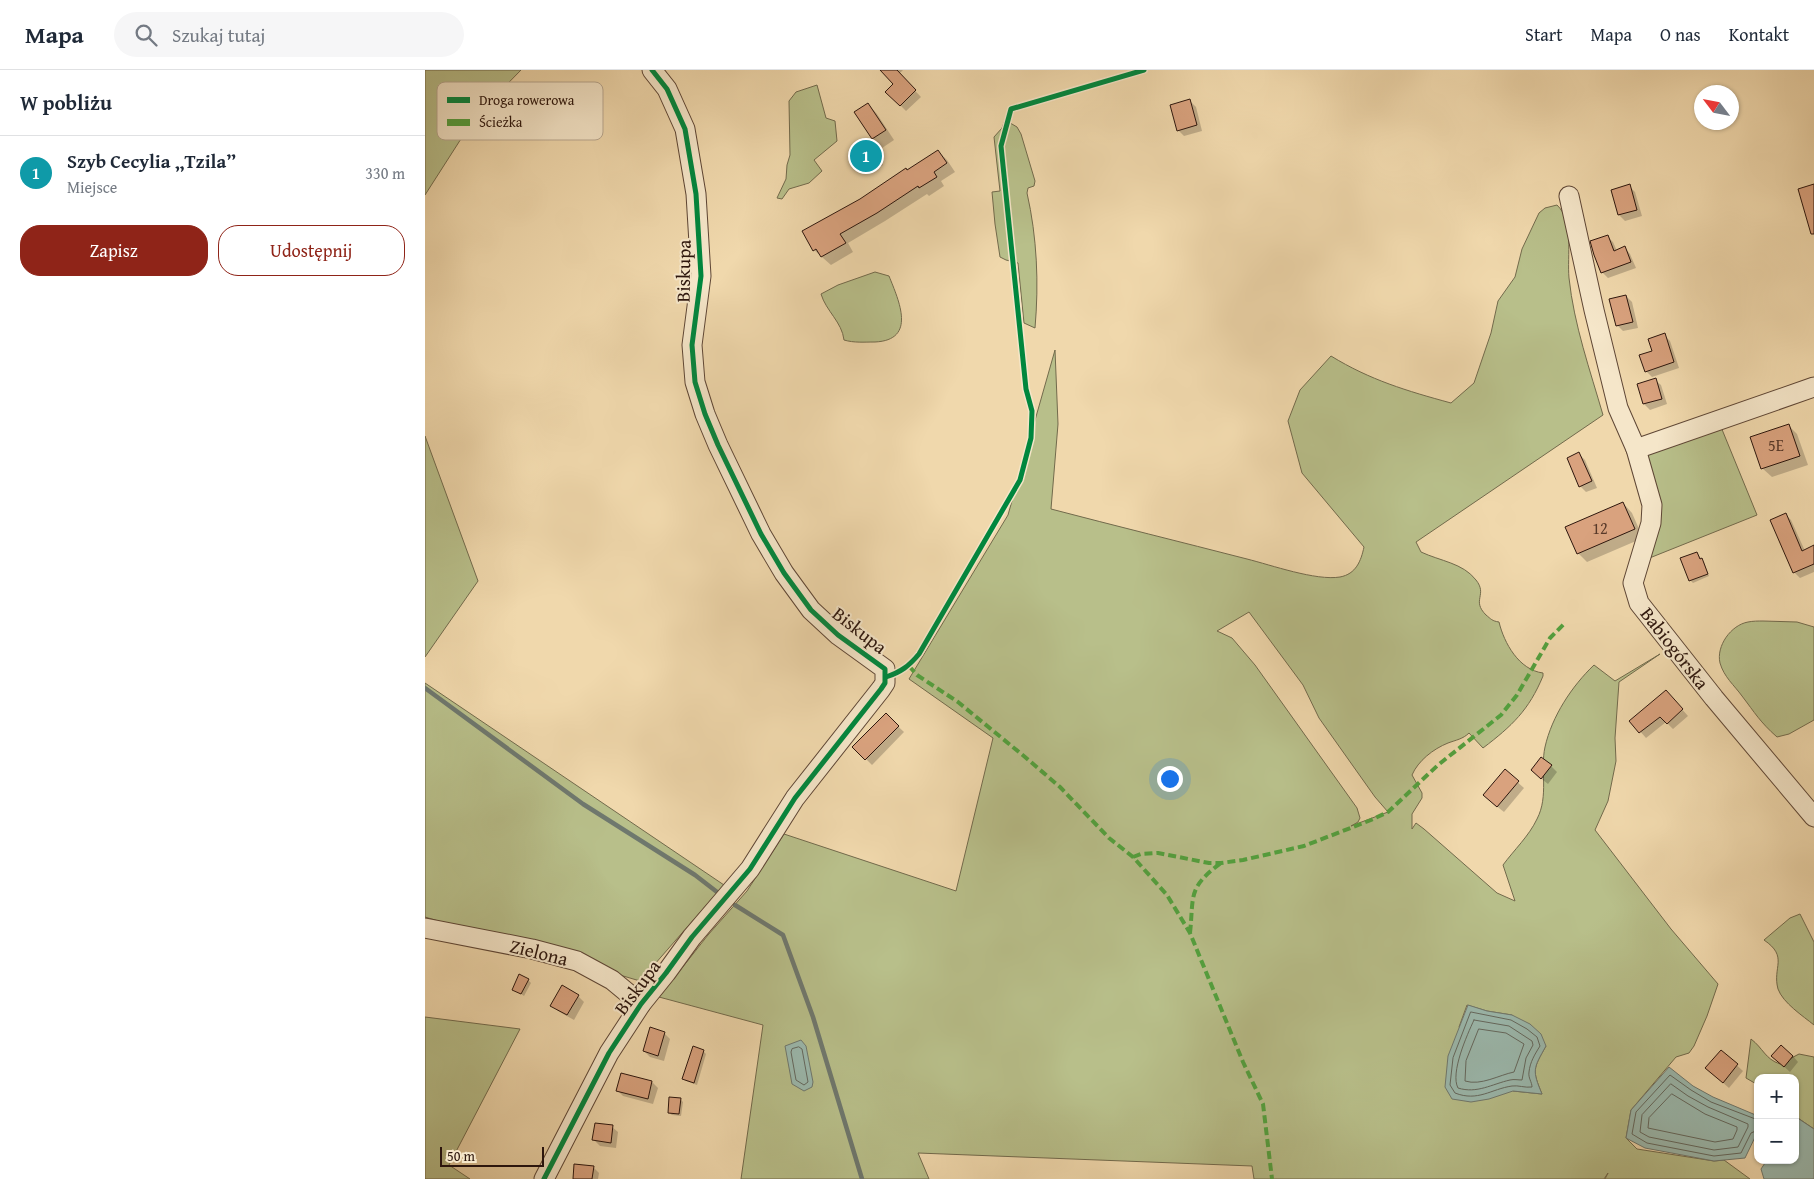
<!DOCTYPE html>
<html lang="pl">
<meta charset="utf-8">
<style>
:root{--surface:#fff;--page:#f6f6f7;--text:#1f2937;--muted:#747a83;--line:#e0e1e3;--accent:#8f2418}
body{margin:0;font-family:"Gentium Book Plus",serif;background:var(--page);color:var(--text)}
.controls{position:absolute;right:15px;bottom:15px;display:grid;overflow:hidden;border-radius:10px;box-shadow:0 1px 4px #0004}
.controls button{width:45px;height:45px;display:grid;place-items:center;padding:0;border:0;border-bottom:1px solid var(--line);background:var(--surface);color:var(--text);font:25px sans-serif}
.compass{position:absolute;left:1269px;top:15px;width:45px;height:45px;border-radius:50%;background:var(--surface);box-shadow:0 1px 4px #0004;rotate:302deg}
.scale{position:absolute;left:15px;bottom:12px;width:104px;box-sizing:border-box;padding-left:5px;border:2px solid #2d160d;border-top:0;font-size:14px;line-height:18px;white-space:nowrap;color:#2d160d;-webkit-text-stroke:4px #f5e6c9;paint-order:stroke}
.you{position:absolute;left:744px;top:708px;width:18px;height:18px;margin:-12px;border:4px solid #fff;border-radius:50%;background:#1a73e8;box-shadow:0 0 0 8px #1a73e833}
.badge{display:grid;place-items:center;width:32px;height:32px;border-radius:50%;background:var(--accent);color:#fff;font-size:16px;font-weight:700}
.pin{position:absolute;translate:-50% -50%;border:2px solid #fff;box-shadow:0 1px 5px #0006}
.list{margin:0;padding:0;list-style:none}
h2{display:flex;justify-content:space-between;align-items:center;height:65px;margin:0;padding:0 20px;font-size:21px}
h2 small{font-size:16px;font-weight:400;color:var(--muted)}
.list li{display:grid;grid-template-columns:32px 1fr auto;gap:15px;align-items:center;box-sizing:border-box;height:75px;padding:0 20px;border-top:1px solid var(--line)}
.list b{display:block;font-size:19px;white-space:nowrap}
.list p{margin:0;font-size:16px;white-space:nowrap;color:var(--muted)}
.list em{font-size:16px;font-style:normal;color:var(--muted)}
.actions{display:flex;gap:10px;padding:15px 20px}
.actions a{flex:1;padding:11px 0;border:1px solid var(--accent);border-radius:20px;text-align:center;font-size:18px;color:var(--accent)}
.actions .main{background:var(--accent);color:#fff}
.icon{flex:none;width:28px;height:28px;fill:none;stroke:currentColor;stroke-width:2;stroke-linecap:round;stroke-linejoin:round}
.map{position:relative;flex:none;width:1389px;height:1109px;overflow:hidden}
header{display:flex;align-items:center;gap:30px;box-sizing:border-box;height:70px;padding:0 25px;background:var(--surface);border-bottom:1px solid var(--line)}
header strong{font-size:24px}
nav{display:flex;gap:28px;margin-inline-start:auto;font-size:18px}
.search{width:350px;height:45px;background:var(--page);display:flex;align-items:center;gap:12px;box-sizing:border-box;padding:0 18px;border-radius:28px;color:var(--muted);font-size:19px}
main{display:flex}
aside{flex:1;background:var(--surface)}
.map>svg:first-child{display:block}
.green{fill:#b8bf8a;stroke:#726a4c;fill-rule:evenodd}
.water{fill:#9bb9ae;stroke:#6f786e}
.shadow{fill:#0003}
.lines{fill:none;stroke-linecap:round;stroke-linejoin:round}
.shore{stroke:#64685e;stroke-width:1}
.stream{stroke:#6f786e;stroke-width:4.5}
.building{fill:#d9a27e;stroke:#2d160d}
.minor-casing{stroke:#5e4635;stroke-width:21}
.minor{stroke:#f5e6c9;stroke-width:19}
.quiet{stroke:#52a13e;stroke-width:4;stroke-dasharray:8 4;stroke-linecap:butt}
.cycleway-casing{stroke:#f5e6c9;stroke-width:8}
.cycleway{stroke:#00873e;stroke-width:5}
.labels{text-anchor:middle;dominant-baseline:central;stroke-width:4;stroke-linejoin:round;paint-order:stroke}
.number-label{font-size:16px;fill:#583929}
.street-label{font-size:19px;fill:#2d160d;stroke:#f5e6c9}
.key{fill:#f5e6c9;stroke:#b9a891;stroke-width:1}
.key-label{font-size:14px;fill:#2d160d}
</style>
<header>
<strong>Mapa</strong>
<div class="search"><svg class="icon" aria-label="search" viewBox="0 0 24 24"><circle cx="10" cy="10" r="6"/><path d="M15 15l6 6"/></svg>Szukaj tutaj</div>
<nav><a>Start</a><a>Mapa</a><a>O nas</a><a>Kontakt</a></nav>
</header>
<main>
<aside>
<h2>W pobliżu<small></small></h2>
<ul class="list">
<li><span class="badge" style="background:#0f9aa8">1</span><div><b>Szyb Cecylia „Tzila”</b><p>Miejsce</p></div><em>330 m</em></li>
</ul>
<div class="actions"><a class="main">Zapisz</a><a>Udostępnij</a></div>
</aside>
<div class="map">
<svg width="1389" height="1109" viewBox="0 0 1389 1109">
<rect width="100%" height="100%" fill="#f0d8ac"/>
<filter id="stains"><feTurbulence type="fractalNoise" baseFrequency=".004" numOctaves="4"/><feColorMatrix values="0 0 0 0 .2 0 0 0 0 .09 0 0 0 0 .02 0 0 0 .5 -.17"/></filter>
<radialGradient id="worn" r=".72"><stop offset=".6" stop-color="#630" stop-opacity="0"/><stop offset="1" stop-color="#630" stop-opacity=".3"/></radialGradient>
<g class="green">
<polygon points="0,0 96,0 50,47 0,125"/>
<polygon points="392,15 401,48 410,51 412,71 389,90 397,101 384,113 364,119 357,129 352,128 361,109 362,95 365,85 364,31 371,22"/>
<path d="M580,50l12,7 4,7 14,47 -1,5 -6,2 -1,5c10,44 12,90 8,135l-11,-5 -6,-60 -12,-3 -6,-3 -5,-33 -3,-32 8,-1 -6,-54 8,-9z"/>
<path d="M1132,135c17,16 10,51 12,73 5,47 21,92 34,137l-187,127 5,10c19,9 42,11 55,28 12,15 -5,20 10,35 5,4 6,6 13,7 5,21 20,48 44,51v3c-14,34 -31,50 -60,72l-14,-15c-6,6 -13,7 -21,10 -15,6 -30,18 -36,32l10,18v5l-10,16v15l4,-6 8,6 73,64 18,8 -12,-36c11,-15 26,-29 34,-46 12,-23 3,-49 8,-72 7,-31 27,-61 49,-82l21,16 45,-27 -41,28 -4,56 1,23 -8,40 -13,29 76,99 47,55 -11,32 -13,30 -5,7 -13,4 -45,53 -5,28 11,11 77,12 10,-1 26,19h-145l3,-6 -4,6h-350l-2,-13 -334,-13 11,26h-188l22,-154 -104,-28 49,-62 39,-44 37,-57 172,57 37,-153 -84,-59 99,-164 47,-165 3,74 -7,85c65,17 130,33 196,50 24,6 69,22 93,18 16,-3 21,-16 24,-30l-62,-74 -14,-52 12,-31 31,-34c39,24 76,35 120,47l23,-20 17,-50 7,-32 17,-24 7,-28 17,-36 6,-5zM824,542l54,73 16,33 56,79 13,15 -37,14 7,-4 2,-4 -3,-10 -102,-143 -23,-27 -15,-7zM1042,935l20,6 25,4 34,31c-13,23 -14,24 -4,48l-29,-3 -54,-64z"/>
<path d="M450,202l14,4c10,25 28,64 -14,66 -11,0 -21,1 -31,-2 -2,-18 -18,-29 -23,-46l17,-9z"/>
<polygon points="1296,357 1332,445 1222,489 1221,382"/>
<polygon points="0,366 53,511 0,587"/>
<path d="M1338,551l34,1 17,5v93l-25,14 -12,3c-17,-15 -22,-24 -35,-41 -8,-11 -18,-19 -22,-33 -4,-17 11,-38 28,-41 5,-1 10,-1 15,-1z"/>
<polygon points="0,613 299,815 215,911 0,847"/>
<path d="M1375,844l14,28v83c-11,-9 -31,-22 -36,-36 -6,-22 11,-32 -14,-49l26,-22z"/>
<polygon points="0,947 95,959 24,1095 45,1109 0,1109"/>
<path d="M1326,969c12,9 14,20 29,25l19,-10 15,3v72l-19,-13v-38h-37v7l-12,-7z"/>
</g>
<g class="water">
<path d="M1043,935l19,6 25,4 18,9 11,10 5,12c-13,23 -14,24 -4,48l-29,-3 -24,8 -18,3 -19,-3 -7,-12 3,-31z"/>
<polygon points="376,970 381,976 388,1012 387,1017 379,1021 367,1014 360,976"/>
<polygon points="1244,997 1268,1016 1288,1027 1333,1046 1333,1061 1320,1088 1289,1091 1220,1078 1201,1068 1206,1040"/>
<polygon points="1371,1047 1389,1059 1389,1109 1339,1109 1336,1099 1342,1090 1370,1090"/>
</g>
<g class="shadow">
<polygon points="457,0 478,0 474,4 496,27 481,41 462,22 470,14"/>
<polygon points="765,31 771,37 777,61 759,66 753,60"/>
<polygon points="443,34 452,44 469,70 457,78 448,69"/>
<polygon points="442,75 458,95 444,104 439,98"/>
<polygon points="513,81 522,90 530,102 516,111 519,116 504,126 502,124 460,151 423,173 428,182 406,195 389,180 435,130"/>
<polygon points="1204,116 1210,122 1217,146 1200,151 1194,145 1187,120"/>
<polygon points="1182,166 1188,172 1192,181 1200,178 1205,184 1211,198 1183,208 1177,202"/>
<polygon points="1201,226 1207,232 1213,258 1198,261 1192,255"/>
<polygon points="1239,265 1245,271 1254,298 1227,307 1221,301"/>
<polygon points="1230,310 1236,315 1242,334 1225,340 1219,334 1214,315"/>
<polygon points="1363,355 1372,364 1383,395 1347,407 1337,398"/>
<polygon points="1154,384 1160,390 1172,418 1161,422 1155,416"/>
<polygon points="1198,433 1207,443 1218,468 1162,492 1153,483"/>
<polygon points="1360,444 1366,450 1380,481 1389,477 1389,502 1375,508 1369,502"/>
<polygon points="1272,483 1279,492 1284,506 1268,513 1265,510"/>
<polygon points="1246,627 1263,646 1248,659 1241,652 1221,668 1206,651"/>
<polygon points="461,645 479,662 447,695 429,677"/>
<polygon points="1126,696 1132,702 1123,714 1113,706"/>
<polygon points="1080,701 1099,718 1079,742 1065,731"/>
<polygon points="103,910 106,913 99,926 89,919"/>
<polygon points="153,926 159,932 149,950 133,941 127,935"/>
<polygon points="239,963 245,969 239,991 225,987 219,981"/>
<polygon points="278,981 281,984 272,1015 261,1011 258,1009"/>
<polygon points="1296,981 1318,1001 1304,1018 1288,1004"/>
<polygon points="1368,986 1373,992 1365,1002 1354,992"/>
<polygon points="227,1012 233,1018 228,1034 198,1026 192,1020"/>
<polygon points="255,1029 258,1032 256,1046 247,1045 244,1043"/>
<polygon points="187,1057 193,1062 191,1078 175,1076 169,1070"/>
<polygon points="168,1097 174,1103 173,1109 149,1109"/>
</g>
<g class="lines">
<g class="shore">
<path d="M1046,942l40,8 16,9 10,8 3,9c-5,8 -10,16 -11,26 -1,6 3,10 3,15 -7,1 -14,-2 -20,-1 -21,3 -34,16 -57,7l-5,-8 3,-27z"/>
<path d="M1049,950l35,6 23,15 1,4 -7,13 -4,22c-4,0 -8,-1 -12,0 -18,4 -33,14 -52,8 -8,-15 9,-53 16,-68z"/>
<path d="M1054,959l27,4 18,11 -10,28c-15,3 -33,14 -49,9l1,-20z"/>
<polygon points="374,977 377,979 383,1012 379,1015 371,1010 366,982 367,979"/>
<polygon points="1246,1014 1263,1026 1283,1037 1323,1054 1323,1057 1313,1077 1289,1080 1224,1067 1215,1062 1217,1045"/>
<polygon points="1247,1024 1280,1044 1312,1057 1312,1060 1308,1069 1290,1072 1223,1058 1224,1048"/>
<polyline points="1333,1050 1286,1032 1266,1020 1245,1005 1211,1042 1207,1064 1222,1073 1289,1086 1316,1083 1326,1063 1333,1060"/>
</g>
<g class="stream">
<polyline points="0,618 158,734 270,805 292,822"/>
<polyline points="310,835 358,865 388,947 437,1109"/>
</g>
</g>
<g class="building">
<polygon points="455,0 472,0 491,20 475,36 460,22 468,14"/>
<polygon points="765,29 772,55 752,61 745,35"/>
<polygon points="443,33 461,60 447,69 429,42"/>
<polygon points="443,74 453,89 438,99 427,84"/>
<polygon points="513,80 522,93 509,102 512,107 494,118 493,116 452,143 415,164 421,173 396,187 391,179 388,181 377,161 435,129 481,98 482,100"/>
<polygon points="1205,114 1212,140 1193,145 1186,120"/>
<polygon points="1389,114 1389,164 1386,164 1373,119"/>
<polygon points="1183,165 1189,181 1200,176 1206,192 1176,203 1169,185 1165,171"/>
<polygon points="1201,225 1208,252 1191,256 1184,229"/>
<polygon points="1240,263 1249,292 1220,302 1214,285 1227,281 1223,269"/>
<polygon points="1231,308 1237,329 1218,334 1212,314"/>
<polygon points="1364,354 1375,386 1336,399 1325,367"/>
<polygon points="1154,382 1167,411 1154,417 1142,388"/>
<polygon points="1198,432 1210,459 1152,484 1140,457"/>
<polygon points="1361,443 1377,481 1389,475 1389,494 1368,503 1345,450"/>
<polygon points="1272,482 1275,489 1277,488 1283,504 1264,511 1255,488"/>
<polygon points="1241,620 1258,639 1242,654 1235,647 1214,663 1204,651"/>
<polygon points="461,643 474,656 440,690 427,677"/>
<polygon points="1116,687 1127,695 1116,709 1106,700"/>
<polygon points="1080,699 1094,711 1072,737 1058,725"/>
<polygon points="94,904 104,909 96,924 87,920"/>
<polygon points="137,915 154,925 142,945 125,936"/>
<polygon points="225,957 240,962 233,986 218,981"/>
<polygon points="1356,975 1368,986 1359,997 1346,986"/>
<polygon points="268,976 279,980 269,1013 257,1009"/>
<polygon points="1296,980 1313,994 1298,1013 1280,998"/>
<polygon points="196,1003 227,1011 223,1029 191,1021"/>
<polygon points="244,1027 256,1028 254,1044 243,1043"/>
<polygon points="170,1053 188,1055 186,1073 167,1070"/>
<polygon points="149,1094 169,1096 167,1109 148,1109"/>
</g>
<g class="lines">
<defs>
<g id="minor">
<polyline points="1144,126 1169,240 1193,338 1211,379 1227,435 1226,453 1208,513 1214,533 1289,628 1389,747"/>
<polyline points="1211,379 1389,317"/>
<polyline points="0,858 107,879 152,891 187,910 216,934"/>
<polyline points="119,1109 184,983 216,934 241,903 267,867 325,799 370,728 456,619 460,613 460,599 413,565 386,540 359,503 336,464 293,375 280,344 270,312 267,275 276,206 271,124 260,59 242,19 227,0"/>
</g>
</defs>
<use href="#minor" class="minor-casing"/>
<use href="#minor" class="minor"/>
<g class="quiet">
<polyline points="484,596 492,605 533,632 600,687 635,717 684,768 708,787 742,825 765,863 818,992 838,1034 847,1109"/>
<polyline points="708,787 716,784 733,783 784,793 796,793 818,790 879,776 946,750 963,742 1013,695 1076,645 1092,625 1125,568 1139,554"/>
<path d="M765,863c4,-37 -3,-45 31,-70"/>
</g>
<defs>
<g id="cycleway">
<path d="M461,607c15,-5 23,-11 33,-23l101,-174 11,-42 1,-27 -6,-22 -25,-243 10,-37 133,-39"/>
<polyline points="119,1109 184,983 216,934 241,903 267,867 325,799 370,728 456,619 460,613 460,599 413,565 386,540 359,503 336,464 293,375 280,344 270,312 267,275 276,206 271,124 260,59 242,19 227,0"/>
</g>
</defs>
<use href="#cycleway" class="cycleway-casing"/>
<use href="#cycleway" class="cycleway"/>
</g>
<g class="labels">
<g class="number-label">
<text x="1351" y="375">5E</text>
<text x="1175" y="458">12</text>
</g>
<g class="street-label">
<text transform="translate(258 201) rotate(-89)">Biskupa</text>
<text transform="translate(435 560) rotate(38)">Biskupa</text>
<text transform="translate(1250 578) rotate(52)">Babiogórska</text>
<text transform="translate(114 882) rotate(14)">Zielona</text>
<text transform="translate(212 917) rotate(-53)">Biskupa</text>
</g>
</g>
<rect x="12" y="12" width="166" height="58" rx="8" class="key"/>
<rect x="22" y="27" width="23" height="6" fill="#00873e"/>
<rect x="22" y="49" width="23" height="7" fill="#52a13e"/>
<g class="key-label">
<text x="54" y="35">Droga rowerowa</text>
<text x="54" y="57">Ścieżka</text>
</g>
<rect width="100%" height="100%" filter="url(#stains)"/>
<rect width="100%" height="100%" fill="url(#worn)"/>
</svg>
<div class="controls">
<button>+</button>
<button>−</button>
</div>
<svg class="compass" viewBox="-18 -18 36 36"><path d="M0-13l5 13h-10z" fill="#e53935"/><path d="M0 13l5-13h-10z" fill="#747a83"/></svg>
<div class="scale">50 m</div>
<div class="you"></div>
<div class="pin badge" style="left:441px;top:86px;background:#0f9aa8">1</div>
</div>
</main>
